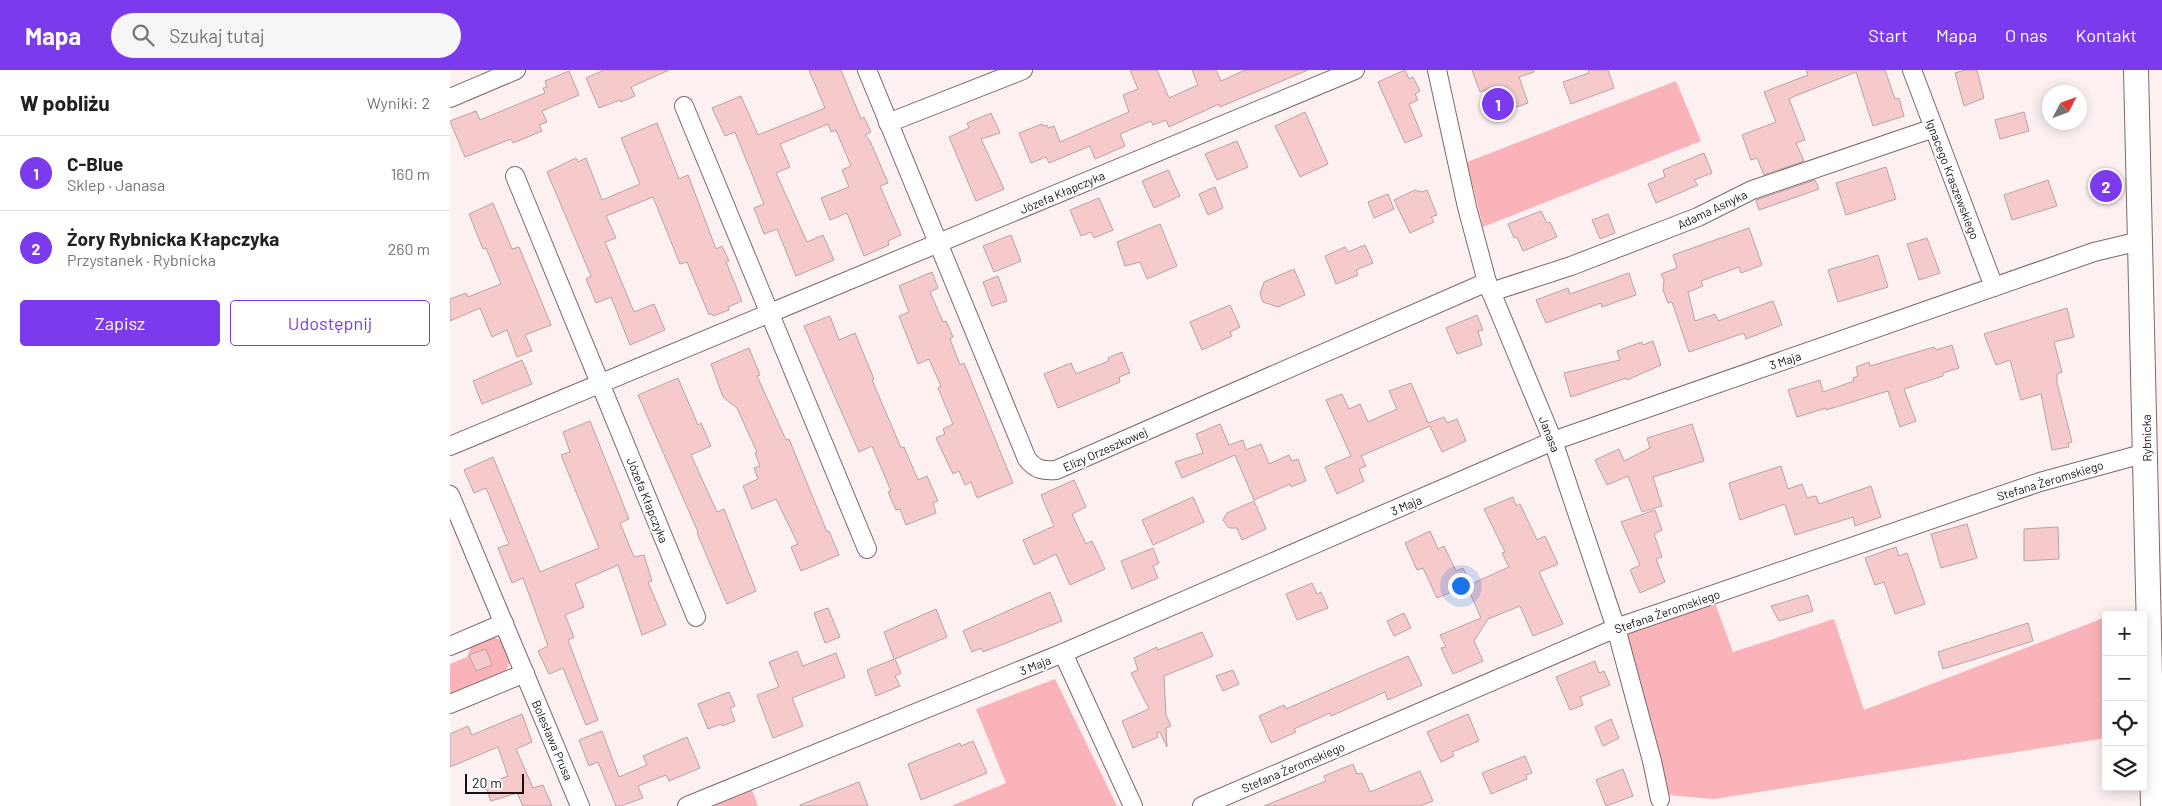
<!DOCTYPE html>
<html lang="pl">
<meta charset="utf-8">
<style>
:root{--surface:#fff;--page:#f6f6f6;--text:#202124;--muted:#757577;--line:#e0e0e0;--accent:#7c3aed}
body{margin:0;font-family:Barlow,sans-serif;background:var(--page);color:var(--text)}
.controls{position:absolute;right:15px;bottom:15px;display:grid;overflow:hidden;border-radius:5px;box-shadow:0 2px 12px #0003}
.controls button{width:45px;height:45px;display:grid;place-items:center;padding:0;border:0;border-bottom:1px solid var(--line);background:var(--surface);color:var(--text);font:25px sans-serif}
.compass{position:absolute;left:1592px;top:15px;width:45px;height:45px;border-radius:50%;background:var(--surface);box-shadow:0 2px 12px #0003;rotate:49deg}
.scale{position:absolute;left:15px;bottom:12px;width:59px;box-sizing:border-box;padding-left:5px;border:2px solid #191011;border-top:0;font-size:14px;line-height:18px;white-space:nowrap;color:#191011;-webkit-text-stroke:4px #fff;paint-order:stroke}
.you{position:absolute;left:1010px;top:515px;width:18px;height:18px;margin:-12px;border:4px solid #fff;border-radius:50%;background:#1a73e8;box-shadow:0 0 0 8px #1a73e833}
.badge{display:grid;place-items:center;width:32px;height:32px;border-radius:50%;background:var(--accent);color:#fff;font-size:16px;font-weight:700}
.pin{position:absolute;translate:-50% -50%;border:2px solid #fff;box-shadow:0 1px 5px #0006}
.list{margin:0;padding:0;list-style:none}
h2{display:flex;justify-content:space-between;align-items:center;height:65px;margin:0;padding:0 20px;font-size:21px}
h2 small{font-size:16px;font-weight:400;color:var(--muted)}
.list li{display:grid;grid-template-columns:32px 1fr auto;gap:15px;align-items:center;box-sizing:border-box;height:75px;padding:0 20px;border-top:1px solid var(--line)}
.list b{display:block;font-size:19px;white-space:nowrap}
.list p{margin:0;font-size:16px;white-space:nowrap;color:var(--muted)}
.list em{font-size:16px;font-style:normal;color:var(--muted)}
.actions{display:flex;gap:10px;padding:15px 20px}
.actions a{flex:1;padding:11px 0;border:1px solid var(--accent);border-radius:5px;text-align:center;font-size:18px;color:var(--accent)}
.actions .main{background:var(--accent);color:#fff}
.icon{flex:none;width:28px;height:28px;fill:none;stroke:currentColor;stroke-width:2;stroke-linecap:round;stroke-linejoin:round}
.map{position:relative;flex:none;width:1712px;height:736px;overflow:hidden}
header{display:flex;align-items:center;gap:30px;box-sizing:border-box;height:70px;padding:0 25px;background:var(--accent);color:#fff}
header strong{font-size:24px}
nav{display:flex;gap:28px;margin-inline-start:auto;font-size:18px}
.search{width:350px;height:45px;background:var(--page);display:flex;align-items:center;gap:12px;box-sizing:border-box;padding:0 18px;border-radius:28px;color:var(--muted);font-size:19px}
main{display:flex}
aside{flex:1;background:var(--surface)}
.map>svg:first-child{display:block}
.green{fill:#fab3b8}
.building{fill:#f6c9cb;stroke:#bba2a3}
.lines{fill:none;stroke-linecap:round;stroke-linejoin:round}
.street-casing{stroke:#7f6869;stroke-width:20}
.secondary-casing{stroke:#7f6869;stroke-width:26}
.street{stroke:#fff;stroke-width:18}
.secondary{stroke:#fff;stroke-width:24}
.labels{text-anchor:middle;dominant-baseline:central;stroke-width:4;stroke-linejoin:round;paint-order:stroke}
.street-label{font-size:12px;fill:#191011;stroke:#fff}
</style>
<header>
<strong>Mapa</strong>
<div class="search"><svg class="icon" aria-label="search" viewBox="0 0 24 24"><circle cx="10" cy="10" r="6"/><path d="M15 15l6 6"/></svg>Szukaj tutaj</div>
<nav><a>Start</a><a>Mapa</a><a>O nas</a><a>Kontakt</a></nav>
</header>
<main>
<aside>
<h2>W pobliżu<small>Wyniki: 2</small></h2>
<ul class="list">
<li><span class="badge">1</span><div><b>C-Blue</b><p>Sklep · Janasa</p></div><em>160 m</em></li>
<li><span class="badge">2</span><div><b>Żory Rybnicka Kłapczyka</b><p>Przystanek · Rybnicka</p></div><em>260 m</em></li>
</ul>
<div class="actions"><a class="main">Zapisz</a><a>Udostępnij</a></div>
</aside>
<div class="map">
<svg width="1712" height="736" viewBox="0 0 1712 736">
<rect width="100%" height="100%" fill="#fcf0f1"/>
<g class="green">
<polygon points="1226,11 1251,71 1033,157 1017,92"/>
<polygon points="1265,533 1283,582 1384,549 1414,640 1656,547 1656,668 1264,729 1218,725 1175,562"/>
<path d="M42,566l12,6c4,11 9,20 1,30l-55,25v-33l17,-7 6,-15z"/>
<polygon points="605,609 667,736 501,736 556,713 526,639"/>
<polygon points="302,720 308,736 263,736"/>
</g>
<g class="building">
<polygon points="154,0 219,0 181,17 185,26 171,32 170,30 149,38 136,8"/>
<polygon points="359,0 391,0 411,49 414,47 421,62 415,65 420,71 438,113 430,116 451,165 438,171 439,175 414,186 397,143 380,150 371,128 399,117 392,100 401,96 386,60 381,62 378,54 330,74 340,97 326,103 357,172 373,165 384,190 346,206 327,159 314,164 304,138 314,134 285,62 275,66 262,38 291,26 308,65 375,38"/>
<polygon points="680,0 707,0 719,28 748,15 742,0 766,0 771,11 795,0 858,0 770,37 769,34 719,57 716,50 703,55 701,51 670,64 675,76 645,89 640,76 599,93 596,87 581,93 569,63 592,54 593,56 597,55 598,58 604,56 610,72 679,42 673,25 688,19"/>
<polygon points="955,0 959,9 963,7 970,21 965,24 968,30 959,34 972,66 955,73 928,12"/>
<polygon points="1022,0 1084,0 1084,2 1069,7 1078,33 1055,41 1045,16 1030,22"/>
<polygon points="1138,0 1158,0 1164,18 1121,34 1113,12 1139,3"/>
<polygon points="1356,0 1435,0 1445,29 1449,28 1454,46 1423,56 1406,2 1345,26 1339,29 1355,70 1346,73 1354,91 1314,105 1307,88 1301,90 1292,65 1326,52 1314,22 1358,5"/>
<polygon points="1515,0 1527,0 1534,28 1514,36 1505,3"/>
<polygon points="119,1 129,25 92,41 97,52 89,55 92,61 63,73 61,69 15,87 0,51 26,41 30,50 95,23 93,18 97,17 95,11"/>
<polygon points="855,42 878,94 850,107 825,56"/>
<polygon points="1574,42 1579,61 1550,69 1545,50"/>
<polygon points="541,43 550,63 531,69 554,119 526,131 499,67 519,58 517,53"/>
<polygon points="207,53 229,109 238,105 266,179 272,176 279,191 276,192 292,231 278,237 279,240 263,246 261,243 259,245 237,192 230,194 203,127 156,146 166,168 155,172 184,242 204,234 215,260 180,275 161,227 146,233 136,209 141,206 97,102 126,88 128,92 136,88 152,130 190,114 171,68"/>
<polygon points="787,71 798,97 767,110 755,84"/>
<polygon points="1254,83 1262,103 1244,110 1248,115 1206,133 1198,114 1215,107 1213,100"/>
<polygon points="1436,97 1446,129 1396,145 1386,113"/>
<polygon points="718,100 730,126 704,138 692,111"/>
<polygon points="1365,110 1369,119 1309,140 1306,130"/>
<polygon points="1598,110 1607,136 1562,150 1554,125"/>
<polygon points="765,117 773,138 758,145 749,124"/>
<polygon points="965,120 972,122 977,120 987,145 981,147 984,152 960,163 944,130"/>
<polygon points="938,124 944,139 924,148 918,132"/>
<polygon points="649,128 663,160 644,168 641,162 631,166 620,140"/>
<polygon points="43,133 62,179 69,177 101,255 75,265 82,281 67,287 57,260 42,267 30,238 0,251 0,229 16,223 18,227 51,214 36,178 33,179 19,144"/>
<polygon points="1091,141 1097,153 1100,152 1107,167 1073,181 1067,167 1064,168 1058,154"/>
<polygon points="1158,144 1165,163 1150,169 1142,150"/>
<polygon points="710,154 727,196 697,209 690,192 675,196 667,172"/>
<polygon points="1299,158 1312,195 1291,203 1289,197 1251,211 1253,216 1238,222 1245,251 1265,244 1268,251 1323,231 1332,255 1296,269 1294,263 1239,282 1222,232 1218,233 1213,220 1214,210 1211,204 1227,198 1223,185"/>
<polygon points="561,165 571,191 544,202 533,176"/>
<polygon points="1477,168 1490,203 1469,210 1457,174"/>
<polygon points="915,175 923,193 906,200 908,205 886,214 875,186 895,177 898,182"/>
<polygon points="1428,185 1438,217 1388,232 1378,200"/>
<polygon points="844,199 855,225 828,237 813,232 810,224 814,212"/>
<polygon points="482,202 488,218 480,222 493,252 496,251 503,267 500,269 510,295 514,293 563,413 527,428 521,412 515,415 509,401 503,404 486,368 495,364 493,359 503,354 488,318 491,316 479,289 468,294 449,246 459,242 449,216"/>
<polygon points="1179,203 1186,225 1152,237 1151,233 1096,253 1086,230 1118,218 1120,224"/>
<polygon points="548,206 557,231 542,236 533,212"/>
<polygon points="780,235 790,257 780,262 782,266 752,280 740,252"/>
<polygon points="1617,238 1624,267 1604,272 1612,302 1607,304 1607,313 1622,372 1618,373 1619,377 1602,380 1591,324 1571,330 1560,290 1546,295 1534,264"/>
<polygon points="1027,245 1033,260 1028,261 1032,275 1007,284 996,258"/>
<polygon points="380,246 389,270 405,263 424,309 422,310 451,378 454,377 468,410 477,406 488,431 483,433 486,443 456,455 450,439 446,440 438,422 441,421 422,376 409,382 354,256"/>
<polygon points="1203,271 1211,295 1177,310 1176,308 1121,327 1114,303 1170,290 1167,281 1192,272 1193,275"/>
<polygon points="1502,275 1509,298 1493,303 1493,306 1454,319 1466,351 1450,357 1438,321 1376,340 1376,338 1347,347 1338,320 1370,310 1373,322 1404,311 1403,308 1408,306 1406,297 1419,292 1420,296 1484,277 1486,280"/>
<polygon points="299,278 310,305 307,306 336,370 339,369 377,462 379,461 389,485 351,501 341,477 348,474 326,429 302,439 293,416 308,409 304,398 310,396 305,383 307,382 287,338 273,327 261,294"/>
<polygon points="672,282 680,303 669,307 670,312 608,338 594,304 621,293 626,304 659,291 658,288"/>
<polygon points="72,290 82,314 32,334 23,311"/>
<polygon points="228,308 248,355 251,353 261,376 241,385 267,442 274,439 306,521 277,534 247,463 248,462 188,325"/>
<polygon points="961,313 978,353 994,347 997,353 1007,349 1016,371 992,382 980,356 911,386 916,396 909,399 914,411 887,424 875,397 901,386 876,330 892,324 899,339 910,334 918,352 947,339 939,321"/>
<polygon points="140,351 179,449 170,453 184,487 194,485 202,511 198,512 216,555 192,565 168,495 125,514 134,537 115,545 124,567 118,570 148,650 136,655 113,598 99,604 88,581 98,576 73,508 62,513 48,478 59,474 36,418 24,423 14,400 43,387 90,502 149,478 111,385 120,382 113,362"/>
<polygon points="770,354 779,375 793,370 796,380 811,374 819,394 839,385 842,391 848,389 856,411 841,417 840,414 804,430 785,385 732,408 725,392 753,383 746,364"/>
<polygon points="1242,354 1254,391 1203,407 1212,436 1192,442 1178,406 1157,415 1145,390 1169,379 1174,391 1200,378 1197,368"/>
<polygon points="1331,396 1338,419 1352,414 1357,428 1366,426 1369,434 1421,416 1431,447 1405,456 1403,447 1345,465 1335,434 1290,450 1279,413"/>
<polygon points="624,410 636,437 622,444 636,474 642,471 655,499 620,515 606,484 584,495 573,470 604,456 591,425"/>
<polygon points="743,427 754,452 703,475 692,450"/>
<polygon points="1063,427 1066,436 1070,434 1087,470 1095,466 1108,494 1089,502 1113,554 1083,566 1070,536 1038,549 1024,571 1033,591 1003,604 991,578 996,577 990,565 1031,548 1017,516 1059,497 1052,483 1055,482 1034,439"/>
<polygon points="804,431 816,459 792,470 787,458 779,458 773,450 777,443"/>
<polygon points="1205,440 1212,460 1204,464 1212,487 1206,489 1215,512 1190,523 1180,500 1190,495 1171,452"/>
<polygon points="1517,454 1527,488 1491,498 1481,464"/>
<polygon points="1608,457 1609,489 1574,491 1574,459"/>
<polygon points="980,461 988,479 994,476 1006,501 1013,498 1021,514 987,528 973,498 967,500 955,473"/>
<polygon points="1446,477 1449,486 1457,483 1475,534 1445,544 1434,512 1425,515 1415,488"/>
<polygon points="703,478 709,493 703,496 708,508 682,519 671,491"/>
<polygon points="862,513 867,524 871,522 878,538 847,550 836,524"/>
<polygon points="600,522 612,551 533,582 531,578 522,582 513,561"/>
<polygon points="1358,525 1363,541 1329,551 1321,536"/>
<polygon points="378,538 390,567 375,573 364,543"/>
<polygon points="486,539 497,567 445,589 451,603 445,606 450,616 426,626 417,600 444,589 434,562"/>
<polygon points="954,543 961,558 944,566 937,551"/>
<polygon points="1578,553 1583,571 1493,599 1488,582"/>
<polygon points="752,562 763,586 714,606 716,645 721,656 716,658 717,677 710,662 707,663 708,667 683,678 672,651 699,639 681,603 688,600 684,588 707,577 708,580"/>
<polygon points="36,579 42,595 26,601 19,585"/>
<polygon points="347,581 353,596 386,583 395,607 342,628 353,656 323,668 307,625 329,617 319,592"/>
<polygon points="958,586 972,615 938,630 935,622 881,646 880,643 844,659 846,662 821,673 809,646 834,635 836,639"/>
<polygon points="1145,591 1149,603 1154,601 1160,615 1130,627 1133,635 1120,640 1106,607"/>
<polygon points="783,600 789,614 773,621 766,606"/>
<polygon points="279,622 285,636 280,638 285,651 272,656 271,654 258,659 248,634"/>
<polygon points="72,644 82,672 66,679 83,718 93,715 102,736 73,736 67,723 41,731 35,715 58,706 48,677 0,697 0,664 18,656 22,665"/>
<polygon points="1018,644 1029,671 1002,682 1004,686 991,692 977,662"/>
<polygon points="1161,649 1169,668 1153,676 1145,657"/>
<polygon points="152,661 169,707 197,695 193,686 237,667 250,698 219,711 216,705 188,716 193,728 171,736 166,736 148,692 139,696 129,670"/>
<polygon points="523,671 537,703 471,730 458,694 510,673 511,676"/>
<polygon points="1075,686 1082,703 1076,705 1077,709 1041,724 1032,703"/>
<polygon points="903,694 907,704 912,703 920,722 970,701 983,731 970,736 814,736 876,711 874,706"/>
<polygon points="1173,699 1183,726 1156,736 1146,710"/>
<polygon points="409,712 418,736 350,736 350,735"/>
</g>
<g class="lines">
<defs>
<g id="street">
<path d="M417,0l160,389c9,11 16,12 29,11l431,-188"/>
<polyline points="987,0 1017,137 1037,212 1103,371 1166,558 1202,691 1210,729"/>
<polyline points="1462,0 1544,217"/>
<polyline points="0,28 66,0"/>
<polyline points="234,36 417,479"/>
<polyline points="438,53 573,0"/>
<polyline points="65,106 246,547"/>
<polyline points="1041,222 1121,196 1248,147 1302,120 1484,58"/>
<polyline points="0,376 905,0"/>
<polyline points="0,425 130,736"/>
<polyline points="0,576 54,553"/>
<polyline points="613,583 683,736"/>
<polyline points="0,634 75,603"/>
<polyline points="237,736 613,583 1103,371 1644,182 1690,171"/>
<polyline points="752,736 1166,558 1590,412 1696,383"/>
</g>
<polyline id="secondary" points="1686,0 1703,736"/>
</defs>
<use href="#street" class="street-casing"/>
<use href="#secondary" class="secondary-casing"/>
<use href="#street" class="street"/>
<use href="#secondary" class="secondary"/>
</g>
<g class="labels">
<g class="street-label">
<text transform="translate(1503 109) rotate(69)">Ignacego Kraszewskiego</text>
<text transform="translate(612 122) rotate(-23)">Józefa Kłapczyka</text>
<text transform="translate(1262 139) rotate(-25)">Adama Asnyka</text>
<text transform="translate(1335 290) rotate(-19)">3 Maja</text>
<text transform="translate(1100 364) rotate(69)">Janasa</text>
<text transform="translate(1696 368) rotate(-91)">Rybnicka</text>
<text transform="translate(655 379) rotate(-24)">Elizy Orzeszkowej</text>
<text transform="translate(1600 410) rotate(-17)">Stefana Żeromskiego</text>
<text transform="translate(198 430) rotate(68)">Józefa Kłapczyka</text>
<text transform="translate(956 435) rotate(-23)">3 Maja</text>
<text transform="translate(1217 541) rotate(-19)">Stefana Żeromskiego</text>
<text transform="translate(585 595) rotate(-22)">3 Maja</text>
<text transform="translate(103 670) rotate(67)">Bolesława Prusa</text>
<text transform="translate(843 697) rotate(-23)">Stefana Żeromskiego</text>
</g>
</g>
</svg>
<div class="controls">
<button>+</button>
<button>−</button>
<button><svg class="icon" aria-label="locate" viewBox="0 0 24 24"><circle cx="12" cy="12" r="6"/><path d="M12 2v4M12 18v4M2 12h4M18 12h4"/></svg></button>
<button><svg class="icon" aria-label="layers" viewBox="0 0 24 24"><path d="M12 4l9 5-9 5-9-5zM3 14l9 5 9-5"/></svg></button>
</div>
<svg class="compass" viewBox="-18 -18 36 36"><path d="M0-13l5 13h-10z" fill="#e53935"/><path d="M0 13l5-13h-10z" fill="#757577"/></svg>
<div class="scale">20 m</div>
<div class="you"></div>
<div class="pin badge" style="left:1048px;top:34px">1</div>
<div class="pin badge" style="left:1656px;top:116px">2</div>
</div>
</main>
